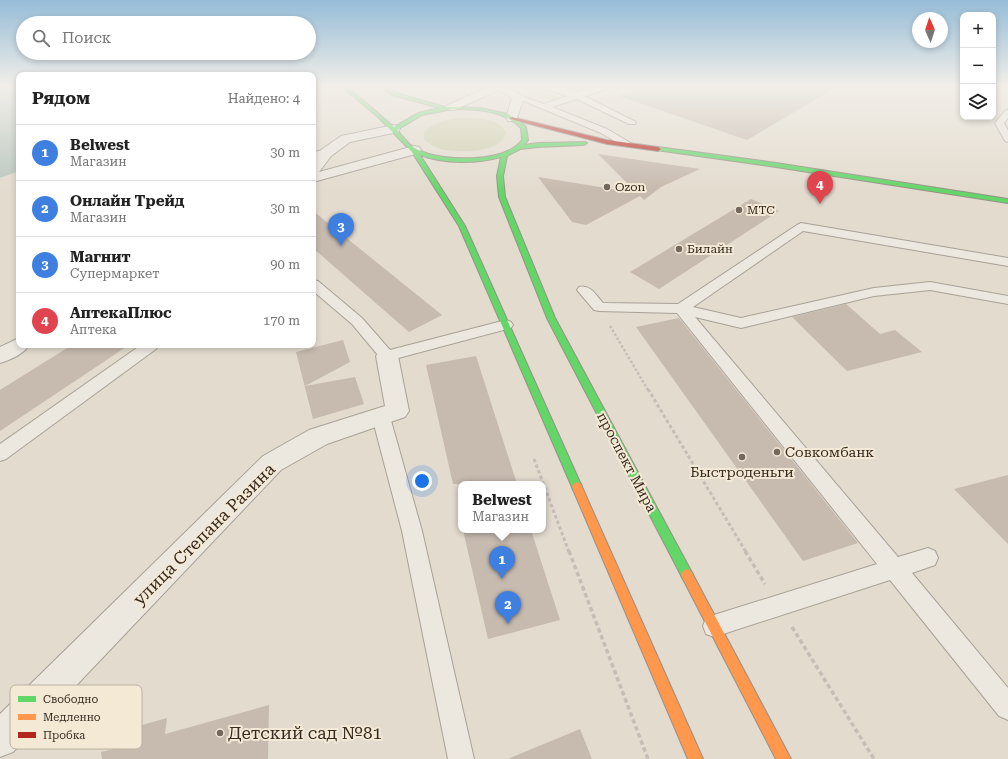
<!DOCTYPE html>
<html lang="ru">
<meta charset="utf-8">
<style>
:root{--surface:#fff;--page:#f6f6f6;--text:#222;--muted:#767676;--line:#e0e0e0;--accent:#1a73e8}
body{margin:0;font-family:"Roboto Serif",serif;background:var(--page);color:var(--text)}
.controls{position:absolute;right:12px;top:12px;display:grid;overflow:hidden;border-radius:8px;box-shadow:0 2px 6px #0003}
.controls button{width:36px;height:36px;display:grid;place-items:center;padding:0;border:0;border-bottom:1px solid var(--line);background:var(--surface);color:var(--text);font:20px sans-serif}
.compass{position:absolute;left:912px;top:12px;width:36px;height:36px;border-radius:50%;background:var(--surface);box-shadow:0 2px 6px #0003;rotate:357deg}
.you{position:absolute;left:422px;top:481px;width:14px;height:14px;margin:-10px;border:3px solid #fff;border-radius:50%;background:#1a73e8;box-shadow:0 0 0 6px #1a73e833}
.badge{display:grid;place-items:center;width:26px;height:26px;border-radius:50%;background:var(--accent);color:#fff;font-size:13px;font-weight:700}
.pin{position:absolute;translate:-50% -33px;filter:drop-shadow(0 1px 2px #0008)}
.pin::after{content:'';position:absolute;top:21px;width:14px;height:12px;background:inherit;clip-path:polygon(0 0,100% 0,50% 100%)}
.popup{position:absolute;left:458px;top:481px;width:88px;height:52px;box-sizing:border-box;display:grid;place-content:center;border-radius:8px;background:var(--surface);filter:drop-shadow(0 1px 3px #0005);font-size:13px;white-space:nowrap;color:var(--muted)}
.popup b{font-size:15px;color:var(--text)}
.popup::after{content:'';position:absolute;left:50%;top:100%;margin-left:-8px;border:8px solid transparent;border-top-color:var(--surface)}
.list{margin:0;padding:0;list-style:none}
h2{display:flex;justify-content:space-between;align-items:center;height:52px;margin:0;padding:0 16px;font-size:17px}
h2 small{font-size:13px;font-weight:400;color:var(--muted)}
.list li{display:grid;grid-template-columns:26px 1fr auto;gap:12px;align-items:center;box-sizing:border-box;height:56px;padding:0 16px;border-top:1px solid var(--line)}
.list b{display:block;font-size:15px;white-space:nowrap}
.list p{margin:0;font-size:13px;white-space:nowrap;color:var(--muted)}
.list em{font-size:13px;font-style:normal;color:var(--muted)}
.icon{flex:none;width:22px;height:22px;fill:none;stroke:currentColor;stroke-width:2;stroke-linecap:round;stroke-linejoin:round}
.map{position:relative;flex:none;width:1008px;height:759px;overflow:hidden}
.search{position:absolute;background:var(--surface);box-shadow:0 2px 6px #0003;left:16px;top:16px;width:300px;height:44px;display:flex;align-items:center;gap:10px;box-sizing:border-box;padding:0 14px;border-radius:22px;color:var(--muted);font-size:15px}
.panel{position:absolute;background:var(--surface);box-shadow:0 2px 6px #0003;left:16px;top:72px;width:300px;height:276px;border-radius:8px}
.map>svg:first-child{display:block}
.green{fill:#d2d1b2}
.water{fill:#b9c7be}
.building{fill:#c7baaf}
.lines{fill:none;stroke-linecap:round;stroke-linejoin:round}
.lane-casing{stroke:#a8a197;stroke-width:2}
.street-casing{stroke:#a8a197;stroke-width:2}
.fast-casing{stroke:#989087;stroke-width:2}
.slow-casing{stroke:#989087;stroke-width:2}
.jam-casing{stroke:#989087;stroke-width:2}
.path-far2{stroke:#c4beb6;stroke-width:2.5;stroke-dasharray:2.5 2;stroke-linecap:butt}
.path-far1{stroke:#c4beb6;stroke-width:3;stroke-dasharray:3.5 2.5;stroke-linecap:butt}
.path{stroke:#c4beb6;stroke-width:3.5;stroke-dasharray:4.5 3;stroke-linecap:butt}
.lane{fill:#ece7df;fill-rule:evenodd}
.street{fill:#ece7df;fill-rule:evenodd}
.fast{fill:#63d668;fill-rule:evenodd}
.slow{fill:#ff974d;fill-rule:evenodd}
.jam{fill:#b3261e;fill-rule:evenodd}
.poi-dot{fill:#73685d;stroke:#f3e9d5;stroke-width:1.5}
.labels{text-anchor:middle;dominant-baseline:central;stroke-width:4;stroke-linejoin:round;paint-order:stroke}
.far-poi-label{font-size:12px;fill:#362a20;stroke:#f3e9d5;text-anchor:start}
.poi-label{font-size:14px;fill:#362a20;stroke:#f3e9d5;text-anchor:start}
.street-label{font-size:14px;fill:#362a20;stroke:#f3e9d5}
.near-street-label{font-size:17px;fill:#362a20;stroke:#f3e9d5}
.near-poi-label{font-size:17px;fill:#362a20;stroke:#f3e9d5;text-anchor:start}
.key{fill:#f3e9d5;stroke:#bab09f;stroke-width:1}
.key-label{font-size:11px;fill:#362a20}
</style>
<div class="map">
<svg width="1008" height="759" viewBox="0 0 1008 759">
<rect width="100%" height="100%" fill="#e3dbce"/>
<g class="green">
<polygon points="525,85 558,98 551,101 517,87"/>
<path d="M460,118c15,0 37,-1 46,14 -3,22 -49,21 -65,17 -7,-2 -12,-5 -17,-10v-6c8,-11 22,-13 36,-15z"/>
</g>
<polygon class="water" points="0,85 19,85 19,171 0,178"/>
<g class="building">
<polygon points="649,85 840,85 747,140 619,96"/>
<polygon points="598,154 700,169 661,187 644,200 640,196 586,225 572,222 538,177 637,193"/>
<polygon points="751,199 779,211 659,289 630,272"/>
<polygon points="313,211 442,315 409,332 313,248"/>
<polygon points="846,304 880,334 895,330 922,352 847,371 792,317"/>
<polygon points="679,318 858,543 803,561 636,327"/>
<polygon points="343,340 350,362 305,386 355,377 364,404 313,419 296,352"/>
<polygon points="72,345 129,345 0,431 0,390"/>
<polygon points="476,356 517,484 453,484 426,365"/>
<polygon points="1008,475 1008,544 954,489"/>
<polygon points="463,530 531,530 560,620 488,639"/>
<polygon points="269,705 268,759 102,759 101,752 118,748 121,731 167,718 165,734"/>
<polygon points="580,729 592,759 510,759 510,758"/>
</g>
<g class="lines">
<defs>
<g id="lane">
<polygon points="574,94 580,94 636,122 635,124 629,124 577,99 552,107 607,129 629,142 631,144 629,146 623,146 601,133 514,97 518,95 544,104"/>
<polygon points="1008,110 1008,118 1004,123 1008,131 1008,142 1005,141 995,123 1005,111"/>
<polygon points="326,150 331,153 329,155 313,158 313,152"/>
<path d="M801,223l207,35v8l-205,-35 -110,76 48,11 133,-30 56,-6 78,14v8l-78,-14 -56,6 -133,32 -46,-11 203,240 30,-9 7,3 3,7 -3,7 -23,8 96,115v32l-9,-4 -109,-136 -176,57 -8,-3 -3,-8 3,-8 8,-3 163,-51 -200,-251 -78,-2 -5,-1 -17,-20 2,-3c11,-3 17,8 24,16l75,1 119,-79z"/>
<polygon points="313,280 318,281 362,318 390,350 506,320 511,322 513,325 511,328 387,361 382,360 352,324 313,291"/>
<polygon points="141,345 159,345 156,349 6,459 0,461 0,444"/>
<polygon points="381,410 387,412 390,417 422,531 474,759 448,759 402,531 372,417 375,412"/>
</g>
<g id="street">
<polygon points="492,85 508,85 507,86 524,97 516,121 508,121 506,118 512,98 499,90 454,110 446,110 444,108 446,106"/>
<polygon points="539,85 555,85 577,92 598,85 613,85 612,87 577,99 540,87"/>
<polygon points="394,125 398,126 400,129 398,132 350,142 331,156 319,172 414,146 419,147 421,150 419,153 313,182 313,161 321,150 341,136"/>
<path d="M19,338v7h10c-5,9 -19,15 -29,18v-16z"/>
<polygon points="387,349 394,351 398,356 409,411 405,417 327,444 281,470 13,752 0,757 0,714 263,456 309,430 385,406 376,356 380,351"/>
</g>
<g id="fast">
<path d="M340,85h5l49,42 24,-14 22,-5 -48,-13 -13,-10h5l12,8 49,14 35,1 28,6 10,6 8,7 2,13 -4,5 14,-2 48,-1 1,1 -3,2 -46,2 -18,2 -13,7 -4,20 2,21 50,121 136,253 2,4 -2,4 -4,2 -4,-2 -136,-261 -48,-121 -2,-21 4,-19c-25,7 -57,7 -81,-2l45,71 117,261 -1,3 -4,2 -4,-2 -1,-3 -113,-261 -47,-74 -34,-35zM453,109c24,0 50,1 68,19l1,12c-17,23 -79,22 -104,10 -9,-4 -15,-13 -21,-20l25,-15z"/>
<polygon points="658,147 776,163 1008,199 1008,203 776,167 656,150 655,149"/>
</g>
<g id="slow">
<polygon points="577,482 581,484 582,487 703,759 688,759 572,487 573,484"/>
<polygon points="687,569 691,571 791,759 776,759 683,579 681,575 683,571"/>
</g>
<polygon id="jam" points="512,117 607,140 658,147 661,149 658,151 607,144 510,119 510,118"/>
</defs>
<use href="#lane" class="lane-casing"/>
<use href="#street" class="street-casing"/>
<use href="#fast" class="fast-casing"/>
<use href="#slow" class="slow-casing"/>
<use href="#jam" class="jam-casing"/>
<polyline class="path-far2" points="610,326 648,390"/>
<g class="path-far1">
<polyline points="648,389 746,552"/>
<polyline points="534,459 569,552"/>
</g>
<g class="path">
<polyline points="569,551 648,759"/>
<polyline points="745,551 765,584"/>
<polyline points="792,627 874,759"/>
</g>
<use href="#lane" class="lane"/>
<use href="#street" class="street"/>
<use href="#fast" class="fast"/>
<use href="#slow" class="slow"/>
<use href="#jam" class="jam"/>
</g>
<linearGradient id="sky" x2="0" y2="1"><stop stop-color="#95bcd7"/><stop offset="0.45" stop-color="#f2efe9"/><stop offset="1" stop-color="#f2efe9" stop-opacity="0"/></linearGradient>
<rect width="1008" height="191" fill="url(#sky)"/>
<g class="poi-dot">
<circle cx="607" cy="187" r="4"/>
<circle cx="739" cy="210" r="4"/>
<circle cx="679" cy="249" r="4"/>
<circle cx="777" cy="452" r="4"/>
<circle cx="742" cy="457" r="4"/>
<circle cx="220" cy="733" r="4"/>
</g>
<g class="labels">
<g class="far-poi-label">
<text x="615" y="187">Ozon</text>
<text x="747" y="210">МТС</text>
<text x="687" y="249">Билайн</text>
</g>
<g class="poi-label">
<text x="785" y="452">Совкомбанк</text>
<text x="742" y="472" text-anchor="middle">Быстроденьги</text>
</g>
<g class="street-label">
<text transform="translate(627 462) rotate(62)">проспект Мира</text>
</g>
<g class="near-street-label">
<text transform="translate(204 534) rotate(-45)">улица Степана Разина</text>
</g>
<g class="near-poi-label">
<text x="228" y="733">Детский сад №81</text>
</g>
</g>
<rect x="10" y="685" width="132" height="64" rx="6" class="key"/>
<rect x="18" y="696" width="18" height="6" fill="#63d668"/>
<rect x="18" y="714" width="18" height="6" fill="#ff974d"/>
<rect x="18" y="732" width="18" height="6" fill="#b3261e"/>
<g class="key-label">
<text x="43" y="703">Свободно</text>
<text x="43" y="721">Медленно</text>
<text x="43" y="739">Пробка</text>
</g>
</svg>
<div class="controls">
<button>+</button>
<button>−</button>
<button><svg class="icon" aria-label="layers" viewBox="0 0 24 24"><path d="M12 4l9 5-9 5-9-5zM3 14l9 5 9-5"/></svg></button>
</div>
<svg class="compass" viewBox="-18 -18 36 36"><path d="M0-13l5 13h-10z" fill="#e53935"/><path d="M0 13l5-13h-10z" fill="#767676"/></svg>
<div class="you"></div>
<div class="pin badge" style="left:502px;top:579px;background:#3f7fe0">1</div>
<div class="popup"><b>Belwest</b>Магазин</div>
<div class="pin badge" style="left:508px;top:624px;background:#3f7fe0">2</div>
<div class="pin badge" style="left:341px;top:246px;background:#3f7fe0">3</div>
<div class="pin badge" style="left:820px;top:204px;background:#e0444e">4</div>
<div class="search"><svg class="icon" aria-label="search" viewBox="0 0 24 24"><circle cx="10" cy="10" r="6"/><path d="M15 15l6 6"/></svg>Поиск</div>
<section class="panel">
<h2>Рядом<small>Найдено: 4</small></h2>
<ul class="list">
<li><span class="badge" style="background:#3f7fe0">1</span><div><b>Belwest</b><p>Магазин</p></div><em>30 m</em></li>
<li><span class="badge" style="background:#3f7fe0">2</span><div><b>Онлайн Трейд</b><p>Магазин</p></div><em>30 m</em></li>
<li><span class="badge" style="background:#3f7fe0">3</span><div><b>Магнит</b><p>Супермаркет</p></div><em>90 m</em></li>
<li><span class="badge" style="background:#e0444e">4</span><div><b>АптекаПлюс</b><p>Аптека</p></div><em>170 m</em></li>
</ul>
</section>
</div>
